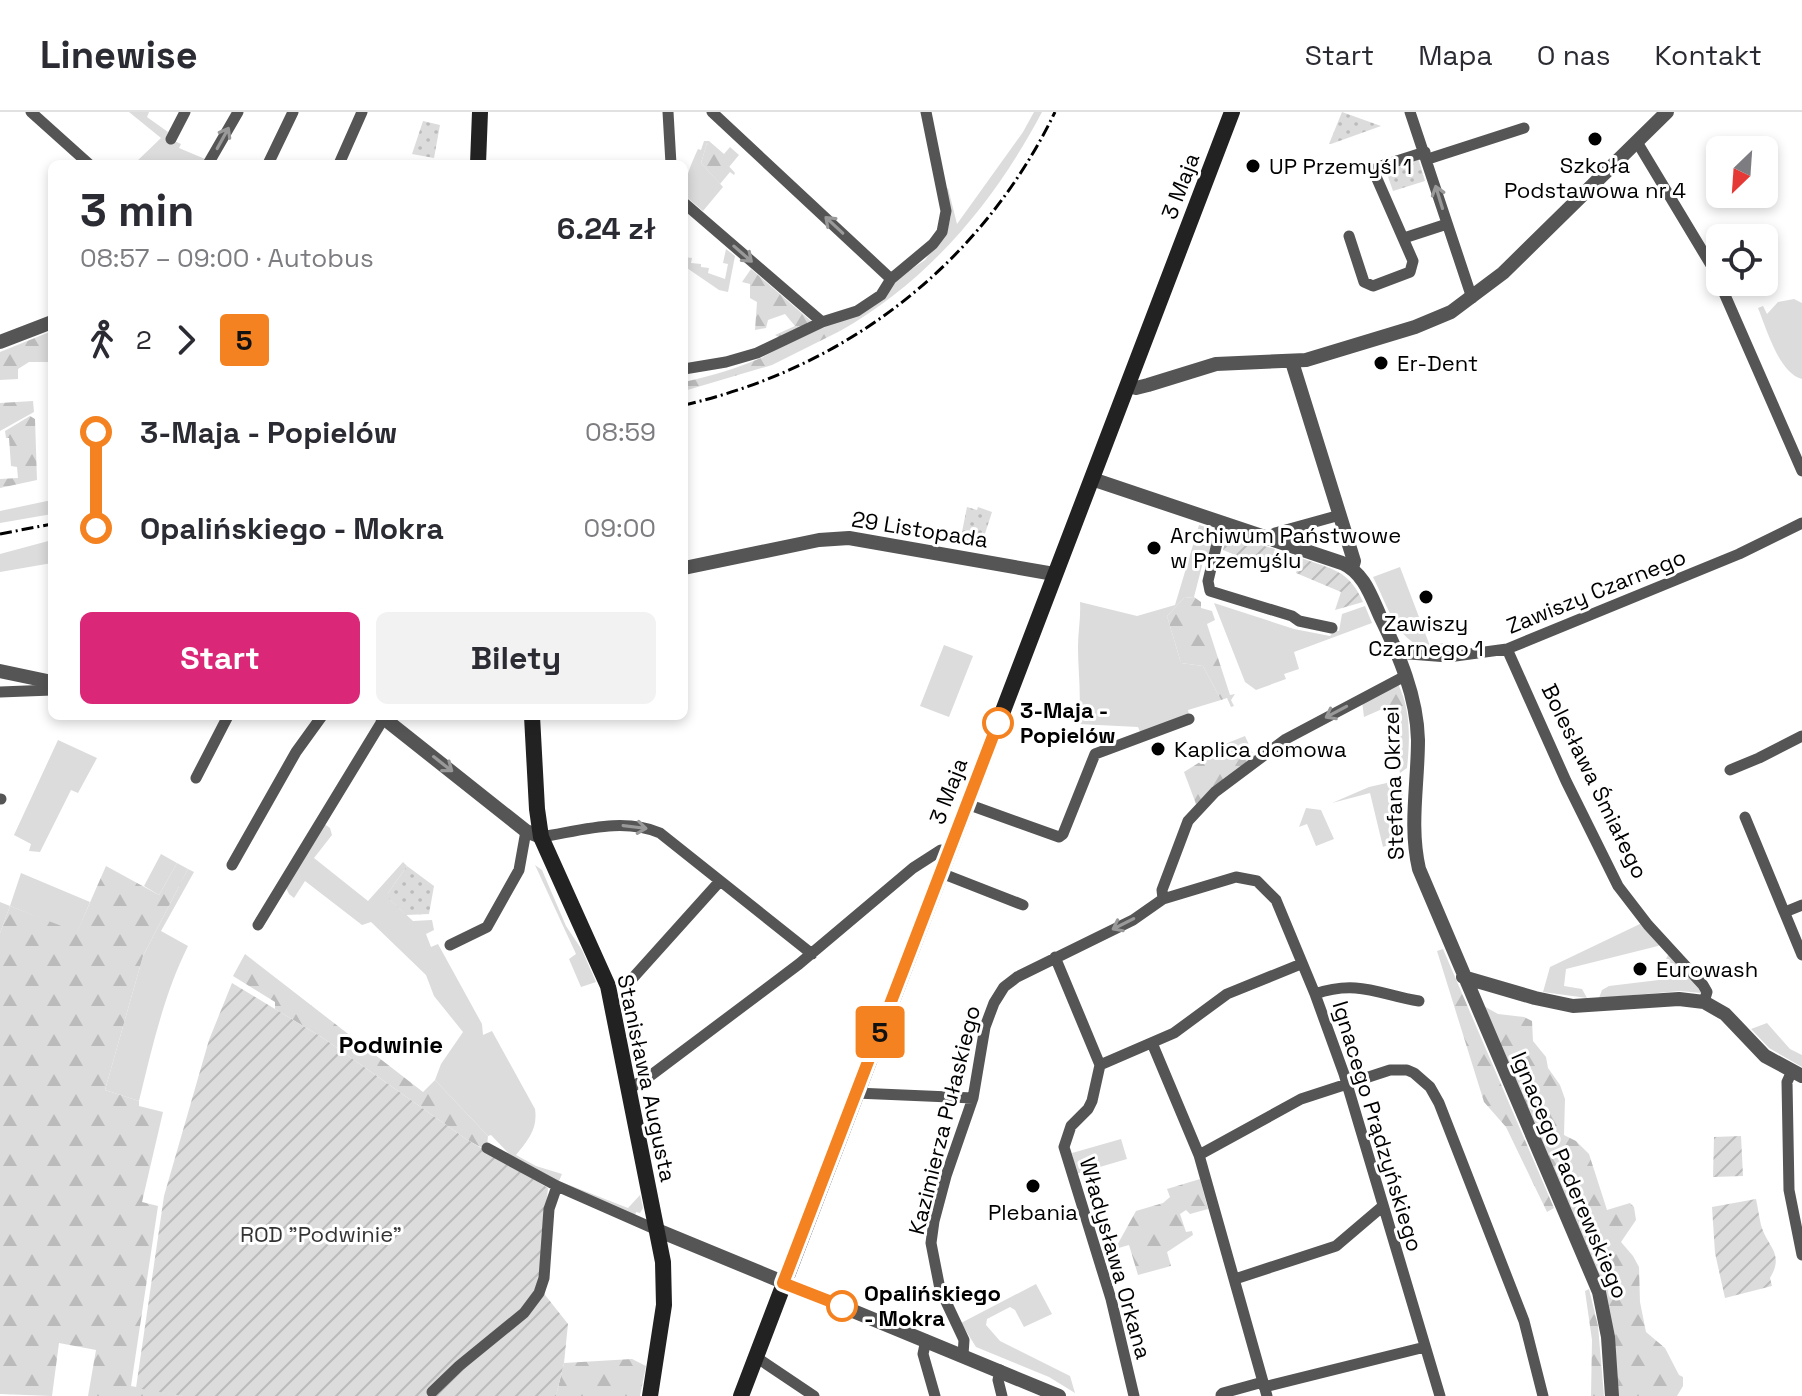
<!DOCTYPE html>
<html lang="pl">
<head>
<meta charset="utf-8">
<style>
  :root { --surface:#fff; --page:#f2f2f3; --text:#2b2b33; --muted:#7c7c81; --line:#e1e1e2; --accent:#db2777 }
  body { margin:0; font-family:"Space Grotesk",sans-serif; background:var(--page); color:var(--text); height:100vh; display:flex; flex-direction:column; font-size:30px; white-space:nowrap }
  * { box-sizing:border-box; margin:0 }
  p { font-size:26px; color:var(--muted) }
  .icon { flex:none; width:44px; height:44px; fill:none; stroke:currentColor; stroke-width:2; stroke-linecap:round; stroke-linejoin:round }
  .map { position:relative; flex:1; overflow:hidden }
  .side { position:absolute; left:48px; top:48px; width:640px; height:560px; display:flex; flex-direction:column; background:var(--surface); border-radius:12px; box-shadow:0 4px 12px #0003 }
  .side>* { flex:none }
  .badge { padding:0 16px; border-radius:6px; font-size:28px; line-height:52px }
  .needle { width:52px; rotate:205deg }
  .fabs { position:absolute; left:1706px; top:24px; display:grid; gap:16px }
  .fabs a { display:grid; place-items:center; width:72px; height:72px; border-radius:12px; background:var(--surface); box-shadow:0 4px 12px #0003; font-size:40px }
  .map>.badge { position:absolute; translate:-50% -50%; box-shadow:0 0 0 4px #fff }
  .legs { display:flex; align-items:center; gap:12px; height:88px; padding:0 32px; font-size:26px }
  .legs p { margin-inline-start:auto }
  .overview { display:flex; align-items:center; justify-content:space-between; height:136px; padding:0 32px }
  h1 { font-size:44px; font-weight:800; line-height:60px }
  .primary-button { display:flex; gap:16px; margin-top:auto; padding:16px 32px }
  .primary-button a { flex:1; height:92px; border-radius:12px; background:var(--accent); color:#fff; font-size:32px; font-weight:800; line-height:92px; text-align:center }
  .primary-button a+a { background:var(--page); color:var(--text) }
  ul { padding:0 32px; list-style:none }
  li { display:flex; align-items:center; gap:28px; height:96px; font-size:30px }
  li i { display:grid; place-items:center; width:12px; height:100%; margin:0 10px; background:currentColor }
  li i::after { content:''; width:20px; height:20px; margin:-10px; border:6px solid; border-radius:50%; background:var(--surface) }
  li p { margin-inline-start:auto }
  li:first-child i { background:linear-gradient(#0000 50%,currentColor 0) }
  li:last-child i { background:linear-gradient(currentColor 50%,#0000 0) }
  header { display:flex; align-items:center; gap:48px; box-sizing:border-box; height:112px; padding:0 40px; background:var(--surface); border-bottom:2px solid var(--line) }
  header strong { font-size:38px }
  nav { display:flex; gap:44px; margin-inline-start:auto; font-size:28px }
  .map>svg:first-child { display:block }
</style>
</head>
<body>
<header>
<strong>Linewise</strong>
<nav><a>Start</a><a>Mapa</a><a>O nas</a><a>Kontakt</a></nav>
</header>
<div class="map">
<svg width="1802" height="1284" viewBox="0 0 1802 1284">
  <defs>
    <pattern id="forest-firs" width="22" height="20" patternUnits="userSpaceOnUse" patternTransform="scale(2)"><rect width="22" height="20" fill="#dcdcdc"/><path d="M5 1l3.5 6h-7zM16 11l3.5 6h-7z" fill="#bbb"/></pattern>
    <pattern id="park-dots" width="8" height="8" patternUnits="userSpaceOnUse" patternTransform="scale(2)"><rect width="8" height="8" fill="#dcdcdc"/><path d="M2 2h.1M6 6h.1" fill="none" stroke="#bbb" stroke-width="1.8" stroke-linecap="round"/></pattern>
    <pattern id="garden-furrows" width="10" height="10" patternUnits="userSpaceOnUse" patternTransform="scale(2)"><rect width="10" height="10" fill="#dcdcdc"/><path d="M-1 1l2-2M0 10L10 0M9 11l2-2" fill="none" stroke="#bbb"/></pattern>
  </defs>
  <rect width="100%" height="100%" fill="#fff"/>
  <path fill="#dcdcdc" d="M 129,0 L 149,0 L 147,5 L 168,20 L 166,25 L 181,32 L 179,36 L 205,47 L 203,52 L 134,52 L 161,26 Z
    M 1034,0 L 1042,0 C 995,89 929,169 840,219 L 835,212 L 765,247 L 763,245 L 890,176 L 901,164 L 925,148 L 948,116 L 951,104 L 946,77 L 948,76 L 957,112 L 1023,20 Z
    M 704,29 L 709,29 L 724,42 L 730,35 L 739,43 L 729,55 L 707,31 L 701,51 L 723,75 L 703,99 L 684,83 C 684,68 692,50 698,37 L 701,38 Z
    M 726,137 L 735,144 L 728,180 L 719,178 L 684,154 L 684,145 L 692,146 L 691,151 L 701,152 L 701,155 L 709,156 L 708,161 L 725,167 L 728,152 L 723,151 Z
    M 1794,187 L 1802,191 L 1802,267 C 1779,261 1767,218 1758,196 L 1763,194 L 1767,202 L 1778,190 Z
    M 47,389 L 52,390 L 52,402 L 0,411 L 0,399 Z
    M 1199,413 L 1214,418 L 1208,447 L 1204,446 L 1194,485 L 1184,486 L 1167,504 L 1181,551 L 1203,554 L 1221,588 L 1188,598 L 1189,603 L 1141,622 L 1138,615 L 1078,612 C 1082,585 1078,561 1078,535 C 1078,520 1081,505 1080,490 L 1137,504 L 1175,493 Z
    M 52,428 L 52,451 L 0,460 L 0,442 Z
    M 1400,455 L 1430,534 L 1443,531 L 1444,536 C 1399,542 1390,498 1373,465 Z
    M 1214,491 L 1294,517 L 1330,524 L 1335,518 L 1339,519 L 1342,502 L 1365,494 L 1372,511 L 1294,540 L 1299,557 L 1284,562 L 1286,567 L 1256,578 L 1245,570 Z
    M 944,533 L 973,544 L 949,605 L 920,594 Z
    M 58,628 L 97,646 L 78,681 L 71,678 L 40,740 L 29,739 L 31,732 L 14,723 Z
    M 1400,668 L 1403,674 L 1402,706 L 1399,706 L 1399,712 L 1402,712 L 1403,727 L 1383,735 L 1370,681 L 1332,691 L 1369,675 Z
    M 1306,696 L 1321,698 L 1334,727 L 1316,734 L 1307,712 L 1299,715 Z
    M 323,711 L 330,716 L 332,723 L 314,746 L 368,789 L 403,750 L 407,754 L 388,781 L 388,786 L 413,809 L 432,808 L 434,818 L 426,822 L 431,835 L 438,832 L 482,912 L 483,923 L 492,919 L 535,997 C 538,1017 528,1028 516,1043 L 536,1054 L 562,1062 L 559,1069 L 628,1096 L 640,1083 L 643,1096 L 640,1101 L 636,1100 L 635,1104 L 556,1071 L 513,1046 L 491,1023 L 488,1024 L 435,968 L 441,952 L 463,920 L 434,884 L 426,863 L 371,810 L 362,813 L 305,769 L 294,786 L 289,782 L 285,774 Z
    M 161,742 L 177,751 L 159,783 L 144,774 Z
    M 535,753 L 542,758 L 566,814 L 582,838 L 596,870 L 581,875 L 569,847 L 576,842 Z
    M 188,757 L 194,760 L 161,819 L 188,834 C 164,882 152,936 139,989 L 105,978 L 143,844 Z
    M 21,761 L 90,790 L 77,821 L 10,794 L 0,821 L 0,790 L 10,794 Z
    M 1642,811 L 1660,832 L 1658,834 L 1566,857 L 1564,874 L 1582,877 L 1587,886 L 1543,880 L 1550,855 Z
    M 1669,841 L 1700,875 L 1701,881 L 1680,879 L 1599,886 L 1602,878 L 1609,874 L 1667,867 L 1670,862 L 1666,847 Z
    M 1767,911 L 1790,937 L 1802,943 L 1802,955 L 1769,936 L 1751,917 Z
    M 1121,1027 L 1127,1047 L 1076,1062 L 1072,1041 Z
    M 1036,1172 L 1052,1202 L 1024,1215 L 1015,1198 L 1010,1195 L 987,1207 L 986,1213 L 1000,1229 L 1070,1264 L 1075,1281 L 1049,1265 L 976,1235 L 961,1211 Z"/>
  <path fill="url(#forest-firs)" d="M 707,31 L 728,49 L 727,52 L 735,61 L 734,63 L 730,60 L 720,72 L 701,51 Z
    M 751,157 L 812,210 L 780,226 L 775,223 L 795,214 L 785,202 L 768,208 L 766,216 L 755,218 L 757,190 L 750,186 L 750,172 L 742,170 Z
    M 835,211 L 840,219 L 772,253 L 684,279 L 684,270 C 742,258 783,237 835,211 Z
    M 52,219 L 52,250 L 29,250 L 18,257 L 18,267 L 0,268 L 0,240 Z
    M 33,289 L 34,300 L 0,319 L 0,291 Z
    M 30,304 L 35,307 L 37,368 L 0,376 L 0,367 L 18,366 L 17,355 L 11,354 L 9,326 L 6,326 L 5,319 Z
    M 1194,485 L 1201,490 L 1201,496 L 1212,499 L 1215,508 L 1207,512 L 1230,583 L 1235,582 L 1231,588 L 1234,594 L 1231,595 L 1227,586 L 1221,588 L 1203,554 L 1181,551 L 1167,504 L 1184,486 Z
    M 1398,572 C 1411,598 1410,628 1407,656 L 1400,661 L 1398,652 L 1402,633 L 1389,594 L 1364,605 L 1362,589 Z
    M 1245,624 L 1254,644 L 1196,692 L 1184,660 L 1208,645 L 1205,640 Z
    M 177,751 L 188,757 L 143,844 L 105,978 L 139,989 L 139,994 L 163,1000 L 142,1090 L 158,1094 L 131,1274 L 184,1284 L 88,1284 L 96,1238 L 59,1231 L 52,1284 L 0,1282 L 0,821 L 10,794 L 77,820 L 106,754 L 159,783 Z
    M 1443,837 L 1554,1096 L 1547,1100 L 1506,1015 L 1484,990 L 1437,839 Z
    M 245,842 L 423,980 L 435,968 L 488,1024 L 487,1034 L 480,1035 L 466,1027 L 323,926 L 275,897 L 275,890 L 233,864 Z
    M 1482,893 L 1498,902 L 1524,905 L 1532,909 L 1533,929 L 1546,945 L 1548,956 L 1560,973 L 1565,987 L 1564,1023 L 1576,1029 L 1589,1042 L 1607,1098 L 1630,1091 L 1634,1095 L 1636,1108 L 1621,1130 L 1633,1144 L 1639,1155 L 1640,1190 L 1646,1220 L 1665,1236 L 1679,1263 L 1683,1265 L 1683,1274 L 1677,1284 L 1617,1284 L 1605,1204 Z
    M 1200,1067 L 1208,1097 L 1190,1102 L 1186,1098 L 1180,1102 L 1186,1120 L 1192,1119 L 1193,1123 L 1167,1140 L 1171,1154 L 1138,1163 L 1129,1133 L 1115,1137 L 1136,1099 L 1163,1091 L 1170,1085 L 1167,1077 Z
    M 1589,1177 L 1598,1214 L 1604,1284 L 1591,1284 L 1592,1228 L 1585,1179 Z
    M 632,1247 L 646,1254 L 640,1284 L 556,1284 L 564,1251 Z"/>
  <path fill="url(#park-dots)" d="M 1342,0 L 1381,14 L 1331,32 L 1329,32 Z
    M 423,9 L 440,13 L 434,46 L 412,42 Z
    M 1418,46 L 1425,69 L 1393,79 L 1385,56 Z
    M 967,395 L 977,398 L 978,395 L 992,400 L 981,434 L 960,430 Z
    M 407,754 L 434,774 L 429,802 L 406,803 L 388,786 L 388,781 Z"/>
  <path fill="url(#garden-furrows)" d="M 1227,423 L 1275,437 L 1269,457 L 1223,438 Z
    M 1301,446 C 1332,457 1349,458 1363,490 L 1335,498 L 1341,480 L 1296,461 Z
    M 232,871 L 323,926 L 466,1027 L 548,1076 L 538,1174 L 568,1212 L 564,1251 L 556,1284 L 183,1284 L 136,1276 L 164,1084 L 209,928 Z
    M 1741,1024 L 1743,1064 L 1713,1065 L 1714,1025 Z
    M 1756,1087 C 1758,1096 1759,1105 1761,1113 C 1767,1135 1785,1141 1770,1166 L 1772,1174 L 1725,1186 L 1715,1141 L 1712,1095 Z"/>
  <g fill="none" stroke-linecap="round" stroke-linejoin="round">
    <path stroke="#555" stroke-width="11" d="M 31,0 L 89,52
      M 668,0 L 671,52
      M 712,0 L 891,167
      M 1410,0 L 1472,186
      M 171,27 L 185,0
      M 1637,30 L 1714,158 L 1802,359
      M 1428,47 L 1524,16
      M 208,52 L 238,0
      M 268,52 L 293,0
      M 339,52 L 362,0
      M 684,91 L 822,210
      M 1349,124 L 1364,170 L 1373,174 L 1410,160 L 1413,149 L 1374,60 L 1378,55 L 1425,40
      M 1404,126 L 1447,112
      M 684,257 L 726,250 L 757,241 L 822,210 L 857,199 L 881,183 L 891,167 L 933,132 L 942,120 L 946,99 L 926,0
      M 1222,410 L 1208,469 L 1210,479 L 1292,504 L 1299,509 L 1332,516
      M 1272,427 L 1275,421 L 1340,403
      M 1507,537 L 1566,669 L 1618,774 L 1648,813 L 1703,873 L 1707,880 L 1704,890
      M 1397,541 L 1448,545 L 1507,537 L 1739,442 L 1802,411
      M 0,580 L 52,578
      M 1730,658 L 1759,646 L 1802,624
      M 196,666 L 228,604
      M 0,687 L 1,687
      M 967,692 L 1059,725 L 1063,722 L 1095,642 L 1189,607
      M 1745,705 L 1802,843
      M 541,725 C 580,719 622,705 660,721 L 812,842
      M 232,753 L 296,640 L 322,604
      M 941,761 L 1023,793
      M 1163,787 L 1236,765 L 1257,769 L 1276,788 L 1315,882 L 1344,962 L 1440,1284
      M 1785,800 L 1802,793
      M 258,813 L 384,606
      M 450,833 L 487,815 L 519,758 L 526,719
      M 1055,845 L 1100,953 L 1092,989 L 1088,997 L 1071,1014 L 1064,1035 L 1111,1187 L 1134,1284
      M 631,868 L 720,769
      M 1315,882 C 1358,867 1381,883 1419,889
      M 1152,931 L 1199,1043 L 1267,1284
      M 1100,953 L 1174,921 L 1227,882 L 1301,852
      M 1792,959 L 1787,970 L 1789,1078 L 1802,1143
      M 629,977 L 650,964 L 799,852 L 913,756 L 941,738 L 948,740
      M 856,981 L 973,986
      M 487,1036 L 557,1074 L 657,1118
      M 1199,1043 L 1301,987 L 1390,958 L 1407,958 L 1414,961 L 1430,975 L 1439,991 L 1524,1209 L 1543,1284
      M 1235,1167 L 1336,1134 L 1383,1094
      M 926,1228 L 923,1242 L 935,1284
      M 963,1243 L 964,1228 L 940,1177 L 931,1131 L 934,1109 L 946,1064 L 973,986 L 985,915 L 994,891 L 1004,875 L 1017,865 L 1133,808 L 1163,787 L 1162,778 L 1188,709 L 1215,680 L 1286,627 L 1405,564
      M 756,1245 L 814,1284
      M 1000,1258 L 998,1268 L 1002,1284
      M 1264,1275 L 1425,1235
      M 432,1280 L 459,1254 L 524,1201 L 539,1181 L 544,1166 L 549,1097 L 557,1074
      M 1221,1283 L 1223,1281 L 1263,1270"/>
    <path stroke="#555" stroke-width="14" d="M 0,230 L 52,210
      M 1292,250 L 1354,449 L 1352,456
      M 1127,274 L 1136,276 L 1148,273 L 1216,252 L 1306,248 L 1415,215 L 1451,200 L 1503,161 L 1667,0
      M 1092,367 L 1342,451 C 1364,461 1371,484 1380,504 C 1399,543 1417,584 1418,628 C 1418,672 1409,714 1419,757 L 1599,1180 L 1608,1225 L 1612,1284
      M 684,456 L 819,428 L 849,426 L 1054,462
      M 0,559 L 52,570
      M 381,604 L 526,719 L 541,725
      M 1463,865 L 1535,886 L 1573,894 L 1679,887 L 1704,890 L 1725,902 L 1765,944 L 1802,964
      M 657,1118 L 1059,1284"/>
    <path stroke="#222" stroke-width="16" d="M 478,52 L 480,0
      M 532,604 L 537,697 L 541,725 L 608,874 L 663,1150 L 664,1193 L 650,1284
      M 741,1284 L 1232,0"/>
    <path stroke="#000" stroke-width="3" stroke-dasharray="12 4 2 4" stroke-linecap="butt" d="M 684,293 C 847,256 982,151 1055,0
      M 0,422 L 52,412"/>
  </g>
  <defs><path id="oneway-shaft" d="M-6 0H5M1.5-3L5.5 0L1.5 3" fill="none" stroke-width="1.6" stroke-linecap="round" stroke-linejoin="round" transform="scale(2)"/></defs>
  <g stroke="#999">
    <use href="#oneway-shaft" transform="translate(223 26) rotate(-61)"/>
    <use href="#oneway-shaft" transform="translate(1439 85) rotate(-107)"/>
    <use href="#oneway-shaft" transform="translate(834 113) rotate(-137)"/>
    <use href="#oneway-shaft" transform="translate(743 142) rotate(41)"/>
    <use href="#oneway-shaft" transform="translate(1336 600) rotate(152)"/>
    <use href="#oneway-shaft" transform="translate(443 652) rotate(38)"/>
    <use href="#oneway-shaft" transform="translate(635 715) rotate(7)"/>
    <use href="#oneway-shaft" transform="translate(1123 812) rotate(153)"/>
  </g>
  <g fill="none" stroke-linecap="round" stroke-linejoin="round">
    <g stroke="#fff" stroke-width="18">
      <path id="line-1" d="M 842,1194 L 783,1171 L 998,611"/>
    </g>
    <use href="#line-1" stroke="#f58220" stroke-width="12"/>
  </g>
  <g fill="#000" stroke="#fff" stroke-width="3">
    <circle cx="1595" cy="27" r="8"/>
    <circle cx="1253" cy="54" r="8"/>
    <circle cx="1381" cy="251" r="8"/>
    <circle cx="1154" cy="436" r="8"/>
    <circle cx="1426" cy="485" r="8"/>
    <circle cx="1158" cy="637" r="8"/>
    <circle cx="1640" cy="857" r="8"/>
    <circle cx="1033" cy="1074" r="8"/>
  </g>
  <g fill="#fff" stroke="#f58220" stroke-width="4">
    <circle cx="998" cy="611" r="14"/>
    <circle cx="842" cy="1194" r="14"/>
  </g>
  <g text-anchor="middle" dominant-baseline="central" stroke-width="6" stroke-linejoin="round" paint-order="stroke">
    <g font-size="22" fill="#000" stroke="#fff" text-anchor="start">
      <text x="1595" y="53" text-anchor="middle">Szkoła<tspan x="1595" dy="25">Podstawowa nr 4</tspan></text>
      <text x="1269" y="54">UP Przemyśl 1</text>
      <text x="1397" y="251">Er-Dent</text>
      <text x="1170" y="423">Archiwum Państwowe<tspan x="1170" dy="25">w Przemyślu</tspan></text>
      <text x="1426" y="511" text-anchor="middle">Zawiszy<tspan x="1426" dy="25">Czarnego 1</tspan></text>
      <text x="1174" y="637">Kaplica domowa</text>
      <text x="1656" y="857">Eurowash</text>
      <text x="1033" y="1100" text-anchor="middle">Plebania</text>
    </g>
    <g font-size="22" fill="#000" stroke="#fff">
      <text transform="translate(1180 74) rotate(-69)">3 Maja</text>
      <text transform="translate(920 417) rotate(9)">29 Listopada</text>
      <text transform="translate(1596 479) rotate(-22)">Zawiszy Czarnego</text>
      <text transform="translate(1595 669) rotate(64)">Bolesława Śmiałego</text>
      <text transform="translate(1393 671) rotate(-92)">Stefana Okrzei</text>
      <text transform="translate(948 679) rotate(-69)">3 Maja</text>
      <text transform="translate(647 966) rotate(78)">Stanisława Augusta</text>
      <text transform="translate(944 1008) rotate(-76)">Kazimierza Pułaskiego</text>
      <text transform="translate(1378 1014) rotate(73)">Ignacego Prądzyńskiego</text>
      <text transform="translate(1570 1063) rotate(67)">Ignacego Paderewskiego</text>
      <text transform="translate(1116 1146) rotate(74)">Władysława Orkana</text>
    </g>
    <g font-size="22" font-weight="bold" fill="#000" stroke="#fff" text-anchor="start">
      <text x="1020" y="598">3-Maja -<tspan x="1020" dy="25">Popielów</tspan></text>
      <text x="864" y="1181">Opalińskiego<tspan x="864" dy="25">- Mokra</tspan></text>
    </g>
    <g font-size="22" fill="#333" stroke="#fff">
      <text x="321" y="1122">ROD "Podwinie"</text>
    </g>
    <g font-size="24" font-weight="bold" fill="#000" stroke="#fff">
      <text x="391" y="932">Podwinie</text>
    </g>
  </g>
</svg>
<div class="fabs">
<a><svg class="needle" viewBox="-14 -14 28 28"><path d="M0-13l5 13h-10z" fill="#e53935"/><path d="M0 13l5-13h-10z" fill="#7c7c81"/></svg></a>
<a><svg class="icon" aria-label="locate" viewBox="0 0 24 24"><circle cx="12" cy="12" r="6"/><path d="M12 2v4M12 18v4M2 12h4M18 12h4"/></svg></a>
</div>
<b class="badge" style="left:880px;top:920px;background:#f58220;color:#111">5</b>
<section class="side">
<div class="overview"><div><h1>3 min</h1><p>08:57 – 09:00 · Autobus</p></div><b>6.24 zł</b></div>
<div class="legs"><svg class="icon" aria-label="walk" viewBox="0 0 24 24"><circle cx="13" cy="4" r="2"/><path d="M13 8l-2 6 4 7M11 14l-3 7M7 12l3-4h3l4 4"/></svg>2<svg class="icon" aria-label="forward" viewBox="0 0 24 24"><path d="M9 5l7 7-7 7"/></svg><b class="badge" style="background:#f58220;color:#111">5</b></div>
<ul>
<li><i style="color:#f58220"></i><b>3-Maja - Popielów</b><p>08:59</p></li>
<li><i style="color:#f58220"></i><b>Opalińskiego - Mokra</b><p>09:00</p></li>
</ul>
<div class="primary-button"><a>Start</a><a>Bilety</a></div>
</section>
</div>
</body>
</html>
